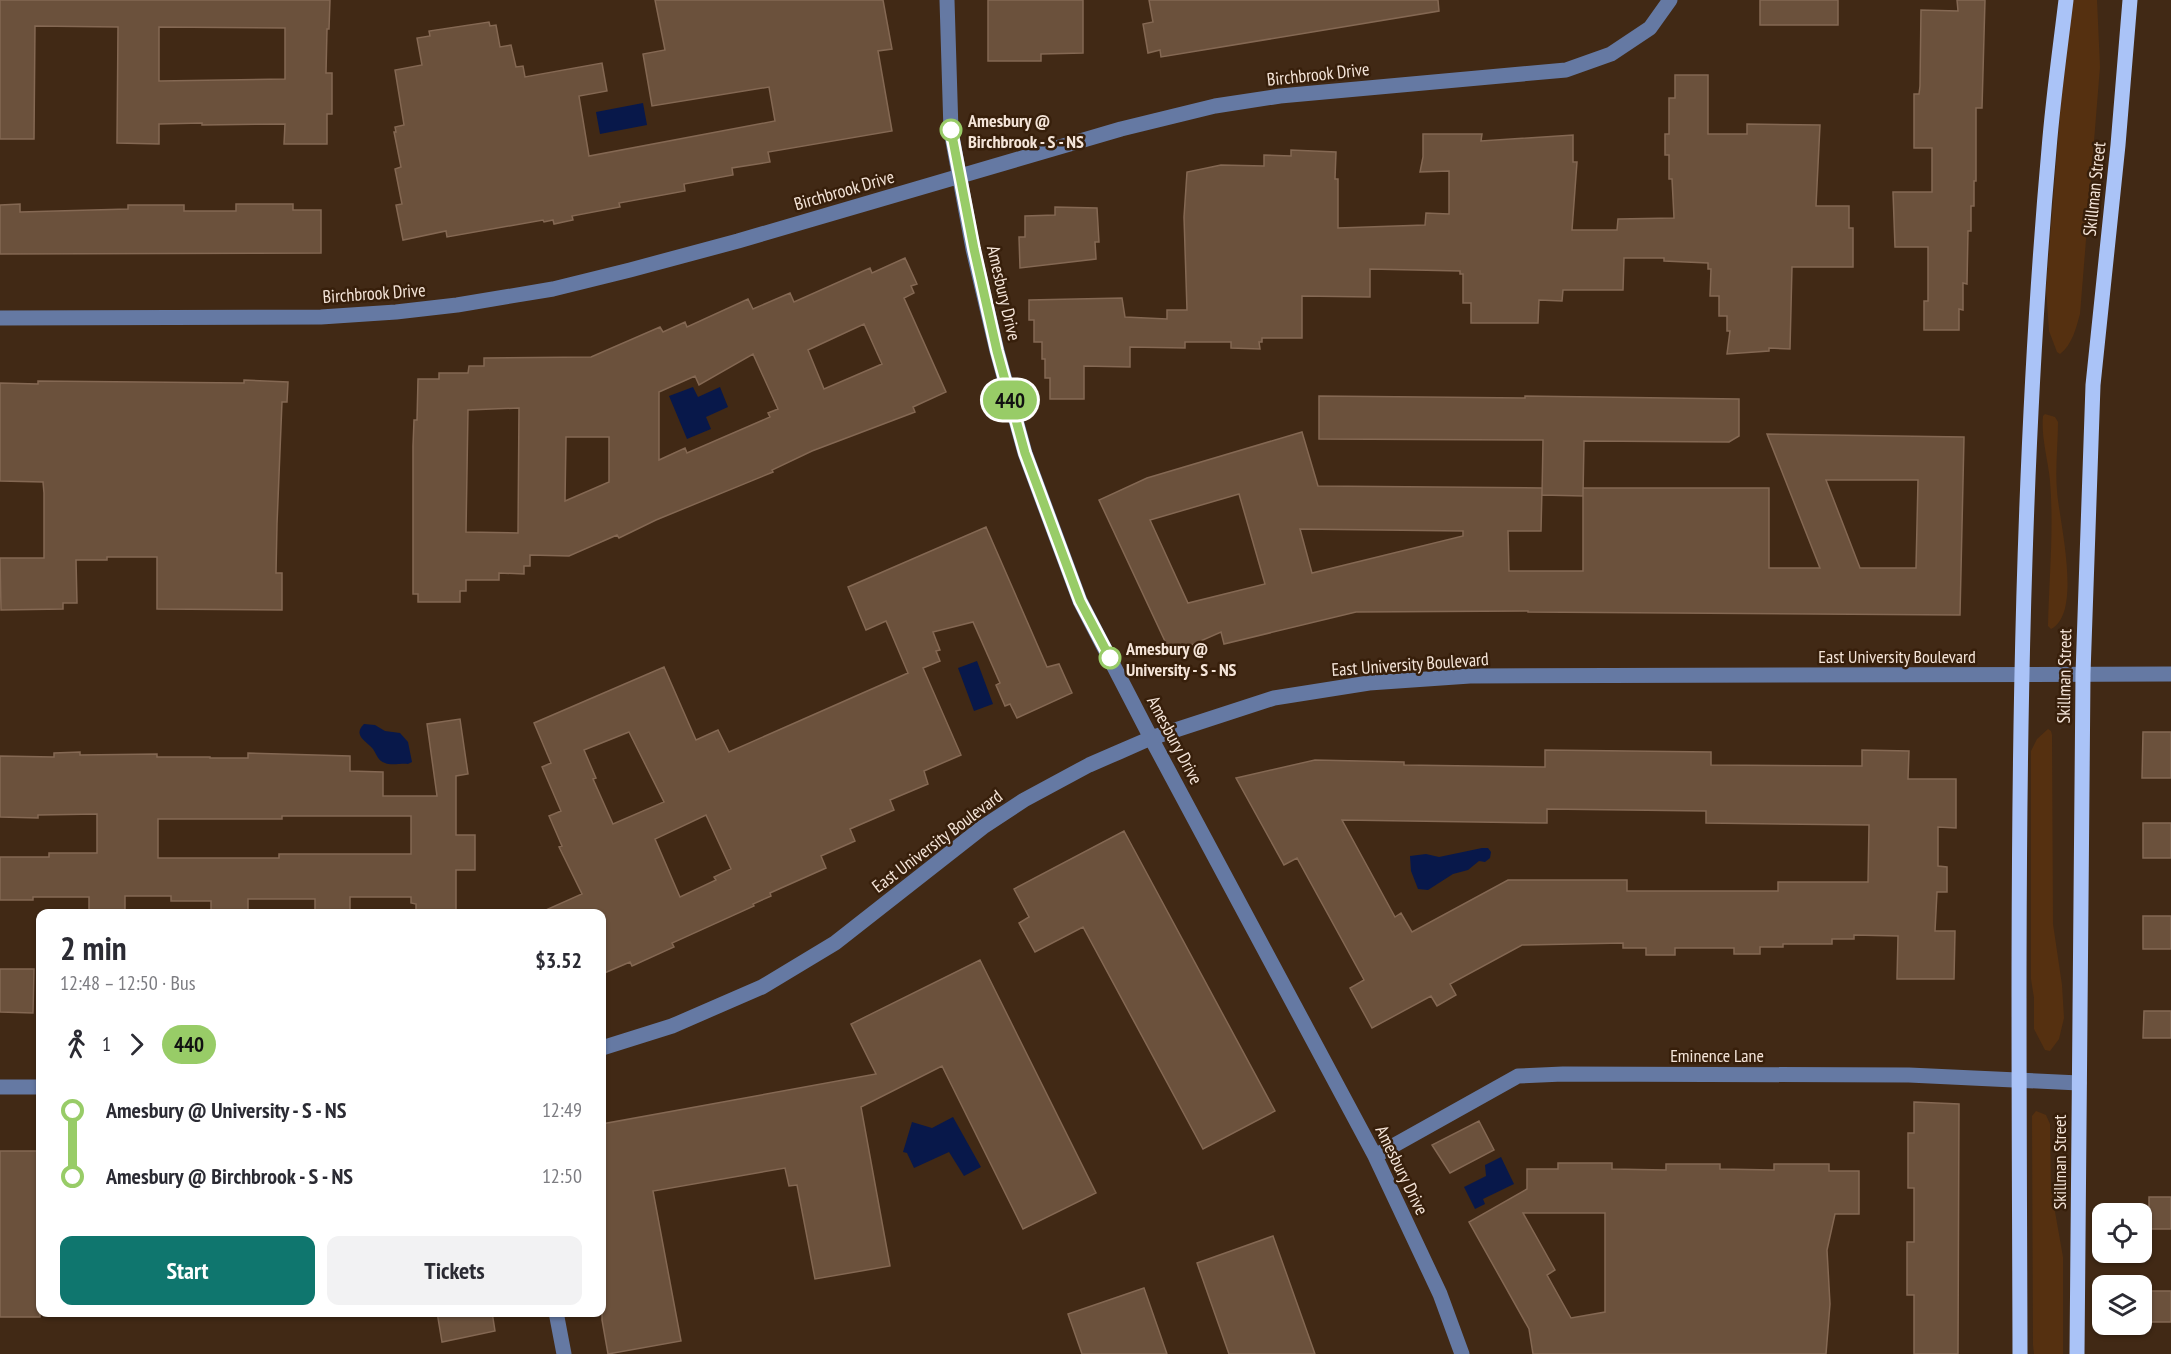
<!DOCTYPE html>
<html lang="en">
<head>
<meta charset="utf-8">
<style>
  :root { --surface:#fff; --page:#f2f2f3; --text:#2b2b33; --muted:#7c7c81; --accent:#0f766e }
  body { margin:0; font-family:"PT Sans Narrow",sans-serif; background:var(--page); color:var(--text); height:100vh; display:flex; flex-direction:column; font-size:22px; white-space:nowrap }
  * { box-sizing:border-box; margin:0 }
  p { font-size:20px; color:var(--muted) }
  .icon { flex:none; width:33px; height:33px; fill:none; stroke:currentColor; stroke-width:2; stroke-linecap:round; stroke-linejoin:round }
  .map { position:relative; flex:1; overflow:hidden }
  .drawer { position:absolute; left:36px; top:909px; width:570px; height:408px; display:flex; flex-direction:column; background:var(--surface); border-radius:12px; box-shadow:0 2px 4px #0004 }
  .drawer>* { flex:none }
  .badge { padding:0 12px; border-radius:20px; font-size:21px; line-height:39px }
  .tools { position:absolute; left:2092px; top:1203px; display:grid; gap:12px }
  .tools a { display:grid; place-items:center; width:60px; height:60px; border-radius:12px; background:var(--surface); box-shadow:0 2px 4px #0004; font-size:30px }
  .map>.badge { position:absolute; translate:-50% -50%; box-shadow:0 0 0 3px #fff }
  .legs { display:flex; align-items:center; gap:9px; height:66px; padding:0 24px; font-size:20px }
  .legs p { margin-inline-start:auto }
  .overview { display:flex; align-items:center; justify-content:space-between; height:102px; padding:0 24px }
  h1 { font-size:33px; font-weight:700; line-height:45px }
  .button { display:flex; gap:12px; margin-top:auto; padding:12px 24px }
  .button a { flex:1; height:69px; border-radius:12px; background:var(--accent); color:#fff; font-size:24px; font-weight:700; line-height:69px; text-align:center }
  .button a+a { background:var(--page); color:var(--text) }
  ul { padding:0 24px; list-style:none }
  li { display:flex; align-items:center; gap:21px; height:66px; font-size:22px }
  li i { display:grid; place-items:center; width:9px; height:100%; margin:0 8px; background:currentColor }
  li i::after { content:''; width:15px; height:15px; margin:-8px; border:4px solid; border-radius:50%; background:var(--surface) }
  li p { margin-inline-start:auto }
  li:first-child i { background:linear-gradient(#0000 50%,currentColor 0) }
  li:last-child i { background:linear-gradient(currentColor 50%,#0000 0) }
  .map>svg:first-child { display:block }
</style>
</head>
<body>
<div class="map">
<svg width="2171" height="1354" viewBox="0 0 2171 1354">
  <rect width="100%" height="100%" fill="#412915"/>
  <path fill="#553010" d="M 2072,0 L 2097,0 L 2100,67 L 2080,314 C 2076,328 2072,345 2060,354 L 2057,352 L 2049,331 L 2046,289 L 2061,101 Z
    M 2045,414 L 2055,417 L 2058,422 C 2058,445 2055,468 2057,491 C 2059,520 2083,614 2051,629 L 2048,626 C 2049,579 2054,529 2050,481 C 2048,459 2041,438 2043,416 Z
    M 2048,729 L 2051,731 L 2052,735 L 2053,924 L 2062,985 L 2064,1018 L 2059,1039 L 2050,1051 L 2045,1050 L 2034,1029 L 2034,998 L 2031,979 L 2031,751 L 2037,739 Z
    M 2036,1111 L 2046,1115 L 2050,1124 L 2051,1189 L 2063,1257 L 2063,1354 L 2034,1354 L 2033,1345 L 2032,1116 Z"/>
  <path fill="#08184a" d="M 643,103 L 647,125 L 600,134 L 596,112 Z
    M 693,387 L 698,397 L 720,387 L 728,407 L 706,417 L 711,429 L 687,439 L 669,396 Z
    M 977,661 L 993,704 L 974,711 L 958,668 Z
    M 364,724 L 375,725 L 385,731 L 400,733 L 408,742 L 412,762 L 408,764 C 401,763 392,766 385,763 C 378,761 377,755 373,749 C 367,741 352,736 364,724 Z
    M 1482,848 L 1488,848 L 1491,852 L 1490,858 L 1485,862 L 1479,861 L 1468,870 L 1453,874 L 1428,890 L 1418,889 L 1411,871 L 1410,856 L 1426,854 L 1439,857 Z
    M 953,1117 L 981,1167 L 964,1176 L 949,1152 L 914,1168 L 907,1153 L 903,1152 L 912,1122 L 932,1128 Z
    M 1501,1157 L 1514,1184 L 1483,1199 L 1485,1204 L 1475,1209 L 1464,1187 L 1486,1176 L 1485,1165 Z"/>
  <path fill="#6b513c" stroke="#846853" stroke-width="1.5" fill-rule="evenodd" d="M 0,0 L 330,0 L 329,29 L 327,29 L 326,73 L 332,73 L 332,114 L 327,114 L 327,144 L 284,144 L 285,124 L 202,125 L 202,123 L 159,124 L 159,144 L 117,143 L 118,27 L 35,26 L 34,139 L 0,139 ZM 159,27 L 285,28 L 285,79 L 159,81 Z
    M 655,0 L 883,0 L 892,49 L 878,51 L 892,131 L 768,152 L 770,162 L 732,168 L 733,175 L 684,184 L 685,191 L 619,203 L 620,207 L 572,216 L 573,220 L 554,224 L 553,220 L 544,222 L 543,220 L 447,237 L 446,231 L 403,240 L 396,205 L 402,204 L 395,169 L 401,167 L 394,132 L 396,132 L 395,127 L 404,125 L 395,70 L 422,65 L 417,38 L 430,36 L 429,31 L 489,22 L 490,26 L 496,25 L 500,47 L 511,45 L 516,67 L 523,66 L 525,77 L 602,63 L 607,91 L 579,96 L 589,156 L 775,121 L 769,87 L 652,106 L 643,54 L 665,50 Z
    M 988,0 L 1083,0 L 1083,53 L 1041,54 L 1041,61 L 988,61 Z
    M 1149,0 L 1438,0 L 1439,11 L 1161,57 L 1160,50 L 1148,53 L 1143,24 L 1153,22 Z
    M 1760,0 L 1838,0 L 1838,25 L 1760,25 Z
    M 1957,0 L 1985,0 L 1982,108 L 1976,108 L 1976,181 L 1974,181 L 1974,206 L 1971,206 L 1971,231 L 1968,231 L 1967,284 L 1963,283 L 1963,310 L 1959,309 L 1959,330 L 1924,330 L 1924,301 L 1928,301 L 1928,247 L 1895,247 L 1893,192 L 1932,192 L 1932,148 L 1914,148 L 1914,94 L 1919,94 L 1920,86 L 1921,10 L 1958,11 Z
    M 1675,75 L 1708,75 L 1708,134 L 1747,134 L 1747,124 L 1820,125 L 1816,206 L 1849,206 L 1849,228 L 1853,228 L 1853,267 L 1792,267 L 1790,349 L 1769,348 L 1769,351 L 1727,354 L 1730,331 L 1727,331 L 1727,316 L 1719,316 L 1719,296 L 1710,296 L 1711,269 L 1708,269 L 1708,263 L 1664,261 L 1664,258 L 1624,258 L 1623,290 L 1563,290 L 1562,301 L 1539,300 L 1538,323 L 1471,323 L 1471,303 L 1463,303 L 1463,274 L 1460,274 L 1460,271 L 1370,269 L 1370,297 L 1302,296 L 1302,338 L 1262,338 L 1262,342 L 1259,342 L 1260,349 L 1231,348 L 1231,342 L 1185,342 L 1185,348 L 1130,347 L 1130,367 L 1084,366 L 1084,399 L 1050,399 L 1050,378 L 1045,378 L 1045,359 L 1042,359 L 1042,342 L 1034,342 L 1034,320 L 1029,320 L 1029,300 L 1122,298 L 1125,317 L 1167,319 L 1167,310 L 1187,310 L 1184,217 L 1187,172 L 1221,165 L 1264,166 L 1264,155 L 1291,156 L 1291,150 L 1336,152 L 1335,179 L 1338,179 L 1338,228 L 1425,225 L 1426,213 L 1449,214 L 1449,171 L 1420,172 L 1423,157 L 1423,134 L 1482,134 L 1481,141 L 1573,135 L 1573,162 L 1577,162 L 1572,230 L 1617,230 L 1618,219 L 1674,218 L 1672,179 L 1669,179 L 1669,155 L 1665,155 L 1665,134 L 1669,134 L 1669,98 L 1675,98 Z
    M 20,204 L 20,212 L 128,209 L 128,205 L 184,205 L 184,211 L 236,211 L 236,204 L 293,204 L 293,210 L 321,210 L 321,253 L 0,254 L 0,205 Z
    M 1055,207 L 1097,208 L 1099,242 L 1095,242 L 1096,259 L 1020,268 L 1019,237 L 1025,237 L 1025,216 L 1055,215 Z
    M 905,258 L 917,284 L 911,286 L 914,293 L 904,298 L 946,392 L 913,407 L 915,412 L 812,451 L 772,470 L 773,472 L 656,520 L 619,538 L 617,535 L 569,556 L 530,555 L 530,566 L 524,566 L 524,574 L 499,573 L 499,580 L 466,580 L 466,591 L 460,591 L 460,602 L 418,602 L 418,594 L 413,594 L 413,446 L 414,420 L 417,420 L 418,379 L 439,379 L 439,373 L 468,373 L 469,366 L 484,366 L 484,358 L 591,357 L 660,327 L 663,332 L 685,322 L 687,327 L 748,299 L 753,309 L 790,293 L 794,302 L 870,268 L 872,273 ZM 864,324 L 882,364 L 824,389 L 808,350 ZM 753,354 L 778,409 L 768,413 L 770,417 L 687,453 L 685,448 L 659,460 L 659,392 L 695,376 L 699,385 ZM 519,408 L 518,533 L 466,532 L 468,410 ZM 566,437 L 609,437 L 609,482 L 565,501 Z
    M 244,380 L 288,382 L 287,402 L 282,402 L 277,524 L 276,573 L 282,573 L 282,610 L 157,609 L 157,557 L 107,557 L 107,560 L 76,560 L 77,603 L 63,603 L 63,609 L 1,610 L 0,558 L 44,558 L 44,493 L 43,482 L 0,481 L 0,383 L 38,384 L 38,381 L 244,383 Z
    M 1319,396 L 1525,398 L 1525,396 L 1739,399 L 1739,436 L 1729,442 L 1584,441 L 1583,496 L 1542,495 L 1543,440 L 1319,439 Z
    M 1302,432 L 1318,486 L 1542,488 L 1541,531 L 1508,531 L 1509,571 L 1583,571 L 1583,488 L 1769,488 L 1769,568 L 1820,568 L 1767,434 L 1964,437 L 1960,615 L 1528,612 L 1528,611 L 1356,612 L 1224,644 L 1221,632 L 1171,654 L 1099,500 L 1147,478 ZM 1826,480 L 1918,480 L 1916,568 L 1860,568 ZM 1239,494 L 1265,584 L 1188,603 L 1150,520 ZM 1300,529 L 1463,531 L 1463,536 L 1312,573 Z
    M 986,527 L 1047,667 L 1059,664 L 1072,693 L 1017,718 L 1010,704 L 1005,706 L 996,685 L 1000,683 L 973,622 L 933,632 L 940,650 L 936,651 L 940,661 L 923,668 L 961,755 L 924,771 L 928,784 L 890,800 L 894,810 L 850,829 L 855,841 L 821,856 L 826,868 L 770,893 L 771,896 L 753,904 L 754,906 L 672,943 L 674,947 L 632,966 L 630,962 L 602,974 L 602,914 L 537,914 L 582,894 L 559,847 L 562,846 L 549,816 L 561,811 L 542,767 L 551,763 L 534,723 L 664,667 L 696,740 L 718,730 L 729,752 L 908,673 L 886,621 L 866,630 L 848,587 ZM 629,732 L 664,802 L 613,824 L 593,779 L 596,778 L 584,750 ZM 706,815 L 731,869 L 714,877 L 716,880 L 680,897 L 655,839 Z
    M 460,719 L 468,774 L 456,776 L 456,835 L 475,835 L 475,870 L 456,870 L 456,914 L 416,914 L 416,904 L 411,903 L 411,897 L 350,897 L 350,914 L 315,914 L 315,899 L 248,899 L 248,914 L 211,914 L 211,901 L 171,901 L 171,896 L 125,896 L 125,914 L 89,914 L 89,897 L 33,897 L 33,900 L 0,900 L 0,857 L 49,857 L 49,853 L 97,853 L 97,814 L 38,815 L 38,818 L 0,817 L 0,756 L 54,757 L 54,753 L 80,752 L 80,755 L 157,754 L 157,757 L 210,757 L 210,758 L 248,758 L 248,753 L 350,756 L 350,771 L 383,772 L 383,796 L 437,796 L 427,724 ZM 282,816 L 411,816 L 411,854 L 279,854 L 279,858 L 158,858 L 158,819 L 282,819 Z
    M 2143,732 L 2171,732 L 2171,778 L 2142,778 Z
    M 1545,750 L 1711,752 L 1711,765 L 1862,766 L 1862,750 L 1909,751 L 1908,779 L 1956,779 L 1956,828 L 1938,827 L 1938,866 L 1947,867 L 1947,892 L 1937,892 L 1935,931 L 1955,931 L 1954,979 L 1897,979 L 1898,936 L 1854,935 L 1854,939 L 1832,939 L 1832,944 L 1783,944 L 1783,947 L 1760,947 L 1760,954 L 1734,954 L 1734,948 L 1675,948 L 1675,955 L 1646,955 L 1646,948 L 1623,948 L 1623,943 L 1522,945 L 1450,984 L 1456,995 L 1437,1006 L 1431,996 L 1372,1028 L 1350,988 L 1364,980 L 1297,858 L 1284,865 L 1236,778 L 1315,760 L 1404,762 L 1404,765 L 1545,767 ZM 1547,809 L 1706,811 L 1706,823 L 1869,825 L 1868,882 L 1778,882 L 1778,891 L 1627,891 L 1627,880 L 1508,880 L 1412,932 L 1401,913 L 1395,917 L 1342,820 L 1547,823 Z
    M 2143,823 L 2171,823 L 2171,858 L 2143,858 Z
    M 1124,831 L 1275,1111 L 1203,1149 L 1083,927 L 1035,952 L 1019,923 L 1029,917 L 1014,889 Z
    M 2143,916 L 2171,916 L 2171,949 L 2143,949 Z
    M 980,960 L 1096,1193 L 1023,1229 L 942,1066 L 861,1107 L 890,1266 L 815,1279 L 797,1185 L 789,1186 L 785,1168 L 653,1191 L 681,1341 L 608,1354 L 602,1320 L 602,1124 L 876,1074 L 851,1024 Z
    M 0,969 L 34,969 L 33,1013 L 0,1012 Z
    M 2144,1011 L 2171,1011 L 2171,1038 L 2143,1038 Z
    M 1914,1102 L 1959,1104 L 1958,1354 L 1914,1354 L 1914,1295 L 1907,1295 L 1907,1242 L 1914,1242 L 1914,1188 L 1908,1188 L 1908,1133 L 1914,1133 Z
    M 1479,1121 L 1494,1150 L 1450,1173 L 1432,1145 Z
    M 0,1151 L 40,1151 L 40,1317 L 0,1317 Z
    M 1558,1163 L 1612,1163 L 1612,1169 L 1666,1170 L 1666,1164 L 1720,1164 L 1720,1169 L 1774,1170 L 1774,1164 L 1829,1164 L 1829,1171 L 1859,1171 L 1859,1214 L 1835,1214 L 1827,1250 L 1830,1304 L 1826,1354 L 1533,1354 L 1529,1329 L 1469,1222 L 1527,1189 L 1527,1169 L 1558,1169 ZM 1523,1213 L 1605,1213 L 1605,1312 L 1571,1318 L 1547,1275 L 1555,1270 Z
    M 2149,1197 L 2171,1197 L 2171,1229 L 2149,1229 Z
    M 1273,1236 L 1315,1354 L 1229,1354 L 1197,1263 Z
    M 1144,1288 L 1167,1354 L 1082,1354 L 1068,1314 Z
    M 2149,1291 L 2171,1291 L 2171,1322 L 2148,1322 Z
    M 437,1312 L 492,1312 L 495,1331 L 442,1342 Z"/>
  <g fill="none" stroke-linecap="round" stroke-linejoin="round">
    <path stroke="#6579a3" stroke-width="15" d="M 947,0 L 951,131 L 973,249 L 997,351 L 1025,453 L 1080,601 L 1151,738 L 1375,1156 L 1440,1294 L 1462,1354
      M 0,318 L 321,317 L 396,312 L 457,305 L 553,289 L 630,270 L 738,241 L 1121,129 L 1215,106 L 1280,96 L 1566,70 L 1611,54 L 1650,28 L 1670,0
      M 602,1048 L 672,1026 L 762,987 L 835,943 L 983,827 L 1024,800 L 1089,765 L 1119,752 L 1151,738 L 1274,698 L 1369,683 L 1470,676 L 2171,674
      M 0,1087 L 40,1087
      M 1375,1156 L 1518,1076 L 1563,1074 L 1909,1075 L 2079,1083
      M 556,1312 L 564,1354"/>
    <path stroke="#aac3f7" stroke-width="15" d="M 2020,1354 C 2019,952 2013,549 2049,149 C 2053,99 2060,50 2066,0
      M 2077,1354 L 2083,674 L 2093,385 L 2118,145 L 2130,0"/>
  </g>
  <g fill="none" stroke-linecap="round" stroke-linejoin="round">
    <g stroke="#fff" stroke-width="14">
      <path id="line-1" d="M 951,130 L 974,249 L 997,351 L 1025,453 L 1080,601 L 1110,658"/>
    </g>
    <use href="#line-1" stroke="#98cc67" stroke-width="9"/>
  </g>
  <g fill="#fff" stroke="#98cc67" stroke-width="3">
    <circle cx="951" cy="130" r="10"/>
    <circle cx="1110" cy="658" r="10"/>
  </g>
  <g text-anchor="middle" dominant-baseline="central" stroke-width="5" stroke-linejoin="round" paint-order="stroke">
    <g font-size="18" fill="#f5e5d9" stroke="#371f0b">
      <text transform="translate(1318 74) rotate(-6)">Birchbrook Drive</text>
      <text transform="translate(2094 189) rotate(-84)">Skillman Street</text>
      <text transform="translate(844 190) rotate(-16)">Birchbrook Drive</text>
      <text transform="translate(374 293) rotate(-4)">Birchbrook Drive</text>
      <text transform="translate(1004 293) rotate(77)">Amesbury Drive</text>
      <text x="1897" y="656">East University Boulevard</text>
      <text transform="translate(1410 664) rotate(-4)">East University Boulevard</text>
      <text transform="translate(2064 676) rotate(-89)">Skillman Street</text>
      <text transform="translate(1175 740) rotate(62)">Amesbury Drive</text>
      <text transform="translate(937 841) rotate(-37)">East University Boulevard</text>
      <text x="1717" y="1055">Eminence Lane</text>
      <text transform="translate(2059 1162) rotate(-90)">Skillman Street</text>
      <text transform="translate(1402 1170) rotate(64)">Amesbury Drive</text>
    </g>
    <g font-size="18" font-weight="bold" fill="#f5e5d9" stroke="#371f0b" text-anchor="start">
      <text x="968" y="120">Amesbury @<tspan x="968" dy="21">Birchbrook - S - NS</tspan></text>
      <text x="1126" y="648">Amesbury @<tspan x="1126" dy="21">University - S - NS</tspan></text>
    </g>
  </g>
</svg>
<div class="tools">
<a><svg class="icon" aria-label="locate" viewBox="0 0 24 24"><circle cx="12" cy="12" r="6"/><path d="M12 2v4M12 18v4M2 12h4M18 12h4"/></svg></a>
<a><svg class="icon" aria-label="layers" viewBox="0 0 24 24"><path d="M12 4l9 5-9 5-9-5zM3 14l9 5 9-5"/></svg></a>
</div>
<b class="badge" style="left:1010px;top:400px;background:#98cc67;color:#111">440</b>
<section class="drawer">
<div class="overview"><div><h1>2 min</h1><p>12:48 – 12:50 · Bus</p></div><b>$3.52</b></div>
<div class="legs"><svg class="icon" aria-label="walk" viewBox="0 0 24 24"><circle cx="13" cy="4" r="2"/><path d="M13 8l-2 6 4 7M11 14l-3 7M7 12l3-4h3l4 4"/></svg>1<svg class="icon" aria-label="forward" viewBox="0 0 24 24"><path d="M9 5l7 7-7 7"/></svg><b class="badge" style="background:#98cc67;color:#111">440</b></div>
<ul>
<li><i style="color:#98cc67"></i><b>Amesbury @ University - S - NS</b><p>12:49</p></li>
<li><i style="color:#98cc67"></i><b>Amesbury @ Birchbrook - S - NS</b><p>12:50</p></li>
</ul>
<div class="button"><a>Start</a><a>Tickets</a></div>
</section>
</div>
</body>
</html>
